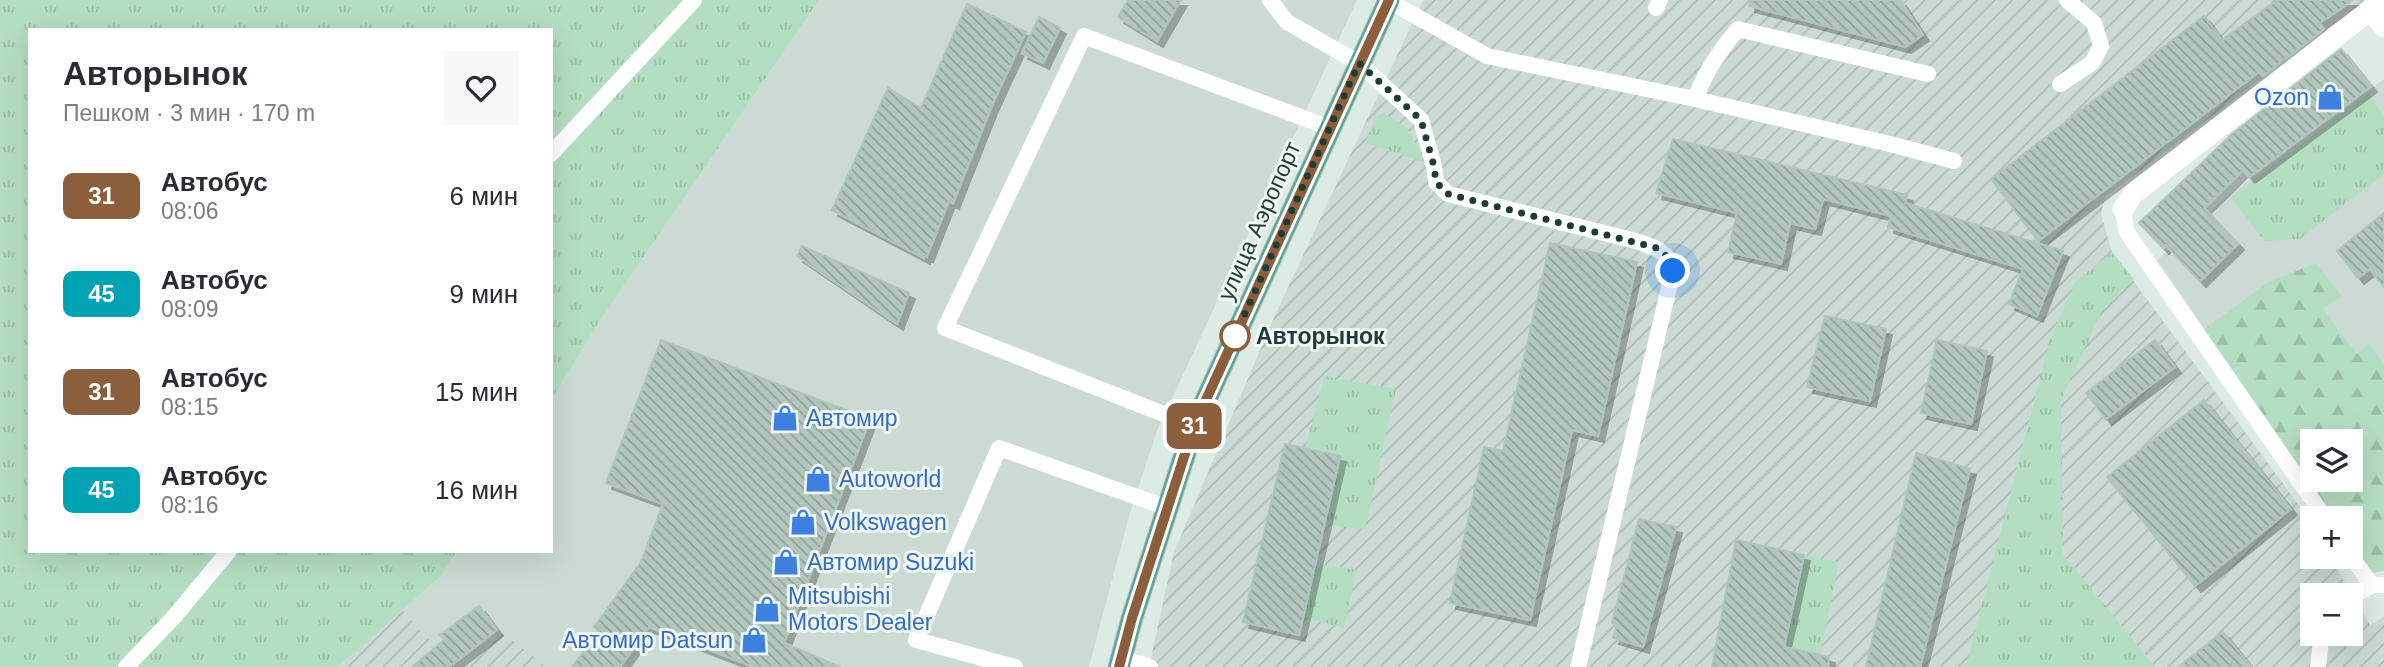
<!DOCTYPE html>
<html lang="ru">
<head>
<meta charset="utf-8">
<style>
  :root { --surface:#fff; --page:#f7f7f7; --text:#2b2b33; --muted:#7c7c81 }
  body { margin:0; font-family:Arial,sans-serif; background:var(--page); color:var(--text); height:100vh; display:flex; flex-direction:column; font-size:26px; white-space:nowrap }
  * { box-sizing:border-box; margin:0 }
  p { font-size:23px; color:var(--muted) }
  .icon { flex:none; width:38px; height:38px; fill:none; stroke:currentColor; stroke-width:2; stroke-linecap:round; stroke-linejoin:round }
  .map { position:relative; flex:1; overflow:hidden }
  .side { position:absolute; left:28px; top:28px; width:525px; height:525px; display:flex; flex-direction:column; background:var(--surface); border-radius:0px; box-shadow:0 7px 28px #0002 }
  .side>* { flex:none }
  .badge { padding:0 14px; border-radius:10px; font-size:24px; line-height:46px }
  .fabs { position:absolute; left:2300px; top:429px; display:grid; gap:14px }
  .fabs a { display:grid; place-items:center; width:63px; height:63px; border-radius:0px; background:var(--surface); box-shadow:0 7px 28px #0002; font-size:35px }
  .you { position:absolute; width:35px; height:35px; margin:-18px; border:5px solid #fff; border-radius:50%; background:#1a73e8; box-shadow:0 0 0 10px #1a73e833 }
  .map>.badge { position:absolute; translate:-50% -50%; box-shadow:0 0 0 4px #fff }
  .round { display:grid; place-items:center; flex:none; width:74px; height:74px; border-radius:0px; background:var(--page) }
  .overview { display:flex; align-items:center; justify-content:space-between; height:119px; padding:0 35px }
  h1 { font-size:33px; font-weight:600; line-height:52px }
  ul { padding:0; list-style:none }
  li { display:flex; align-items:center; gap:21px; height:98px; padding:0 35px }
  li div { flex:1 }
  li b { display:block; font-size:26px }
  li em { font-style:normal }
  li .badge { min-width:77px; font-weight:700; text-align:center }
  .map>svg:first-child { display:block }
</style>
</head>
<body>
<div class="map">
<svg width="2384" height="667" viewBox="0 0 2384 667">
  <defs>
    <pattern id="industrial-furrows" width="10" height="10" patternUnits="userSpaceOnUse" patternTransform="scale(1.75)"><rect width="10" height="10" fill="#cbdbd4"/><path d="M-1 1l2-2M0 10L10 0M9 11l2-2" fill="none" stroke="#aebdb7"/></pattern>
    <pattern id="grass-tufts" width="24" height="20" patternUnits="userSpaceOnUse" patternTransform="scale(1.75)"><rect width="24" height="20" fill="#b4dec1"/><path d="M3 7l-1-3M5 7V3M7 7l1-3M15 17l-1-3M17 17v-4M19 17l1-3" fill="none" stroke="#9abfa6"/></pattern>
    <pattern id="forest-firs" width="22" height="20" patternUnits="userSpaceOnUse" patternTransform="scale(1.75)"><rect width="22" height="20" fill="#b4dec1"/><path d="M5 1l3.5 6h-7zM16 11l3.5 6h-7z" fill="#9abfa6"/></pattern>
    <pattern id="building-back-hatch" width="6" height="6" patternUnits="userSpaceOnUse" patternTransform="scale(1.75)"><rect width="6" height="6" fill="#b2c6be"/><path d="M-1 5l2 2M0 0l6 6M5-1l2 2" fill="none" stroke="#90a29b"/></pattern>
    <filter id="shadow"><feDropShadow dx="6" dy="6" stdDeviation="0" flood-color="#0004"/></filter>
  </defs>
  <rect width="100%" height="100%" fill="#ddebe5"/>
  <path fill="#cbdbd4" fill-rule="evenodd" d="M 819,0 L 1357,0 L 1157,431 L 1129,516 L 1089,667 L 547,667 L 500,631 L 454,667 L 402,610 L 442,575 L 457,551 L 551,551 L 551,400 L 598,324 Z
    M 2384,79 L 2384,571 L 2350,541 L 2350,518 L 2335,518 L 2157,260 L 2224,199 ZM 2312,441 L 2350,441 L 2350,480 L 2312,480 Z"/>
  <path fill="url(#industrial-furrows)" fill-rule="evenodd" d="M 1423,0 L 2366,0 L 2105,197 L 2101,213 L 2112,252 L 2304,512 L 2312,525 L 2312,556 L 2330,557 L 2370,625 L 2384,617 L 2384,667 L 1149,667 L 1174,552 L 1276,313 ZM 2312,595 L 2350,595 L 2350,634 L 2312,634 Z
    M 402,610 L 454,667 L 500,631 L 547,667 L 338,667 Z"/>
  <path fill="url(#grass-tufts)" d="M 0,0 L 819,0 L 598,324 L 551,400 L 551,30 L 30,30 L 30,551 L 457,551 L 442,575 L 338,667 L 0,667 Z
    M 2368,93 L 2384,116 L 2384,174 L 2300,239 L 2264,241 L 2231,198 Z
    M 1384,113 L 1407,127 L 1426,163 L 1365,143 L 1376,116 Z
    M 2112,252 L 2134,279 L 2102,311 L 2061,400 L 2063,554 L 2155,667 L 1966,667 L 2050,339 L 2075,282 Z
    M 1325,376 L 1396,389 L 1365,530 L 1324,524 L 1340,456 L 1305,448 Z
    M 1804,555 L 1839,562 L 1820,655 L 1784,647 Z
    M 1316,563 L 1356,570 L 1344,628 L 1303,617 Z"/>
  <path fill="url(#forest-firs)" fill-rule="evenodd" d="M 2316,263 L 2342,296 L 2323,309 L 2357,354 L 2369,343 L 2384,364 L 2384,571 L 2372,573 L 2350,541 L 2350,518 L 2335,518 L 2204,329 L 2267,283 ZM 2312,441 L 2350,441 L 2350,480 L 2312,480 Z"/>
  <path fill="url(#building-back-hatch)" stroke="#afc5bd" stroke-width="2" filter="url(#shadow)" d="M 1128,0 L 1181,0 L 1157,41 L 1118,17 Z
    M 1750,0 L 1900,0 L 1923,35 L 1905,47 L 1749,6 Z
    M 2277,0 L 2353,0 L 2320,23 L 2324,29 L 2263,76 L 2259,72 L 2038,241 L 1991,179 L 2204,16 L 2222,40 Z
    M 967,4 L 1026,32 L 993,103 L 953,203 L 949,201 L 927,256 L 925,255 L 924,258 L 832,210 L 888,88 L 921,108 Z
    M 1039,17 L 1060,28 L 1043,63 L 1022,53 Z
    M 2341,49 L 2371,86 L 2249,177 L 2243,170 L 2204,208 L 2238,244 L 2200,281 L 2166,245 L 2163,248 L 2139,223 L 2232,134 Z
    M 1673,139 L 1907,195 L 1905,203 L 2063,251 L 2037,316 L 2009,304 L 2023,269 L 1888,227 L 1891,216 L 1823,199 L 1815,229 L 1790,223 L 1781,264 L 1728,252 L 1737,213 L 1656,193 Z
    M 2384,213 L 2384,287 L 2370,269 L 2358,278 L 2337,251 Z
    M 1550,243 L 1637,262 L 1598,436 L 1572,430 L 1530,620 L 1450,603 L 1484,447 L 1503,451 Z
    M 802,246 L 909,293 L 897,324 L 797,256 Z
    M 1825,316 L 1886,329 L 1870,401 L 1807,387 Z
    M 661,340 L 870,419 L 784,643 L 840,667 L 754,667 L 649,627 L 620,667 L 572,667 L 599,631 L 594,627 L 641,562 L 663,504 L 606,483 Z
    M 1937,340 L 1987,351 L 1971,424 L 1921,413 Z
    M 2155,340 L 2175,367 L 2106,419 L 2086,393 Z
    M 2204,400 L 2291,509 L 2195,586 L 2107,477 Z
    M 1285,444 L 1340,456 L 1299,635 L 1243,622 Z
    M 1916,453 L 1970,469 L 1920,667 L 1866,667 Z
    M 1639,519 L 1676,527 L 1643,647 L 1613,638 L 1617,625 L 1612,623 Z
    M 1736,540 L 1804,555 L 1784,647 L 1829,657 L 1828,667 L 1712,667 Z
    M 479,606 L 497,630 L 449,667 L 412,667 L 444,640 L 440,635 Z
    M 2223,632 L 2251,667 L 2178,667 Z"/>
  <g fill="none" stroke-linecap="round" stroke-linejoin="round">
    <g stroke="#c0c8c6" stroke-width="23">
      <path id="primary" d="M 1119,667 L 1132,618 L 1194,426 L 1389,0"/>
    </g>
    <path stroke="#fff" stroke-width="16" d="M 1270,0 L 1287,22 L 1359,63 L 1421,120 L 1434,166 L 1436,182 L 1448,194 L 1636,241 C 1654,247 1669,251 1673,271 L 1578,667
      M 1389,1 L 1487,56 L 1695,99 L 1890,144 L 1954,161
      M 1656,8 L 1660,0
      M 2060,84 L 2092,63 L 2101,46 L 2094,23 L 2067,0
      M 1695,99 C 1705,72 1719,51 1738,29 L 1928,74
      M 551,154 L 694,0
      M 2123,209 L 2126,231 L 2325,518
      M 1194,426 L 945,328 L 1084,36 L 1330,128
      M 2350,555 L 2372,585 L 2384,585
      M 2350,598 L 2372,585
      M 1122,658 L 1150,667
      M 126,667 L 173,618 L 229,551
      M 1015,667 L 916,640 L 999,448 L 1168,508
      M 2318,667 L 2322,634"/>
    <path stroke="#fff" stroke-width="21" d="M 2371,10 L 2384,27
      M 2123,209 L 2133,194 L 2383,0"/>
    <use href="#primary" stroke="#5da595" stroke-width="21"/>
  </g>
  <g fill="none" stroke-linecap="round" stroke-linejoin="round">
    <g stroke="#fff" stroke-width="16">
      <path id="line" d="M 1119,667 L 1132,618 L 1194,426 L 1389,0"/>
    </g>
    <use href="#line" stroke="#8b5e3c" stroke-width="10"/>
    <path stroke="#1e3c35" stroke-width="7" stroke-dasharray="0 12.6" d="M 1235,336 L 1232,342 L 1359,63 L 1421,120 L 1434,166 L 1436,182 L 1448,194 L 1657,248 L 1671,260 L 1673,271"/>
  </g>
  <defs>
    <g id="shop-bare" transform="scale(2.1)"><path d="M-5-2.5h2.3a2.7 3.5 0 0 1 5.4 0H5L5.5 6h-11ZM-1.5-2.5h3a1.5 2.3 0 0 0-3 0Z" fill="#3f7fe0" stroke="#eef7f3" stroke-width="2.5" paint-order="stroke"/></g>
  </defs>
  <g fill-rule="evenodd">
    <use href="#shop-bare" x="2330" y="97"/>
    <use href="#shop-bare" x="785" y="418"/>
    <use href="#shop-bare" x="818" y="479"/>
    <use href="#shop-bare" x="803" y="522"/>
    <use href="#shop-bare" x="786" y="562"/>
    <use href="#shop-bare" x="767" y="609"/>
    <use href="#shop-bare" x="754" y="640"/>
  </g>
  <circle fill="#fff" stroke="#8b5e3c" stroke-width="3.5" cx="1235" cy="336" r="14"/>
  <g text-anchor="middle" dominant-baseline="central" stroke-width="6" stroke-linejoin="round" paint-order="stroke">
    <g font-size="23" fill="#366cbe" stroke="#eef7f3" text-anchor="start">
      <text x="2309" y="97" text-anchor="end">Ozon</text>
      <text x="806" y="418">Автомир</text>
      <text x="839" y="479">Autoworld</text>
      <text x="824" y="522">Volkswagen</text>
      <text x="807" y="562">Автомир Suzuki</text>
      <text x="788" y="596">Mitsubishi<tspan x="788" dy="26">Motors Dealer</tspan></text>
      <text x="733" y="640" text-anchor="end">Автомир Datsun</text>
    </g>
    <g font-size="23" fill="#1e3c35" stroke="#eef7f3">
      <text transform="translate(1259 221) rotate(-66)">улица Аэропорт</text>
    </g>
    <g font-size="23" font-weight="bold" fill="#1e3c35" stroke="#eef7f3" text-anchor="start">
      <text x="1256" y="336">Авторынок</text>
    </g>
  </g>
</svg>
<div class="fabs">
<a><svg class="icon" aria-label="layers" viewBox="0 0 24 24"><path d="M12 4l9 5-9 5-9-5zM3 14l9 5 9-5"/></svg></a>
<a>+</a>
<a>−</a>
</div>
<div class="you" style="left:1673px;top:271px"></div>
<b class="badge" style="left:1194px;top:426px;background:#8b5e3c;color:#fff">31</b>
<section class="side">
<div class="overview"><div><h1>Авторынок</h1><p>Пешком · 3 мин · 170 m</p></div><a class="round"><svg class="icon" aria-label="heart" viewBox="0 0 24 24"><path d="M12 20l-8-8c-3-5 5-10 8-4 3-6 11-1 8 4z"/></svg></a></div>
<ul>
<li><span class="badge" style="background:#8b5e3c;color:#fff">31</span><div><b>Автобус</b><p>08:06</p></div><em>6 мин</em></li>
<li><span class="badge" style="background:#00a3b4;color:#fff">45</span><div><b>Автобус</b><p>08:09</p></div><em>9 мин</em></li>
<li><span class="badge" style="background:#8b5e3c;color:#fff">31</span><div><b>Автобус</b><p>08:15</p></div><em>15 мин</em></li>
<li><span class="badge" style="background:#00a3b4;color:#fff">45</span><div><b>Автобус</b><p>08:16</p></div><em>16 мин</em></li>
</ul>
</section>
</div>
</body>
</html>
